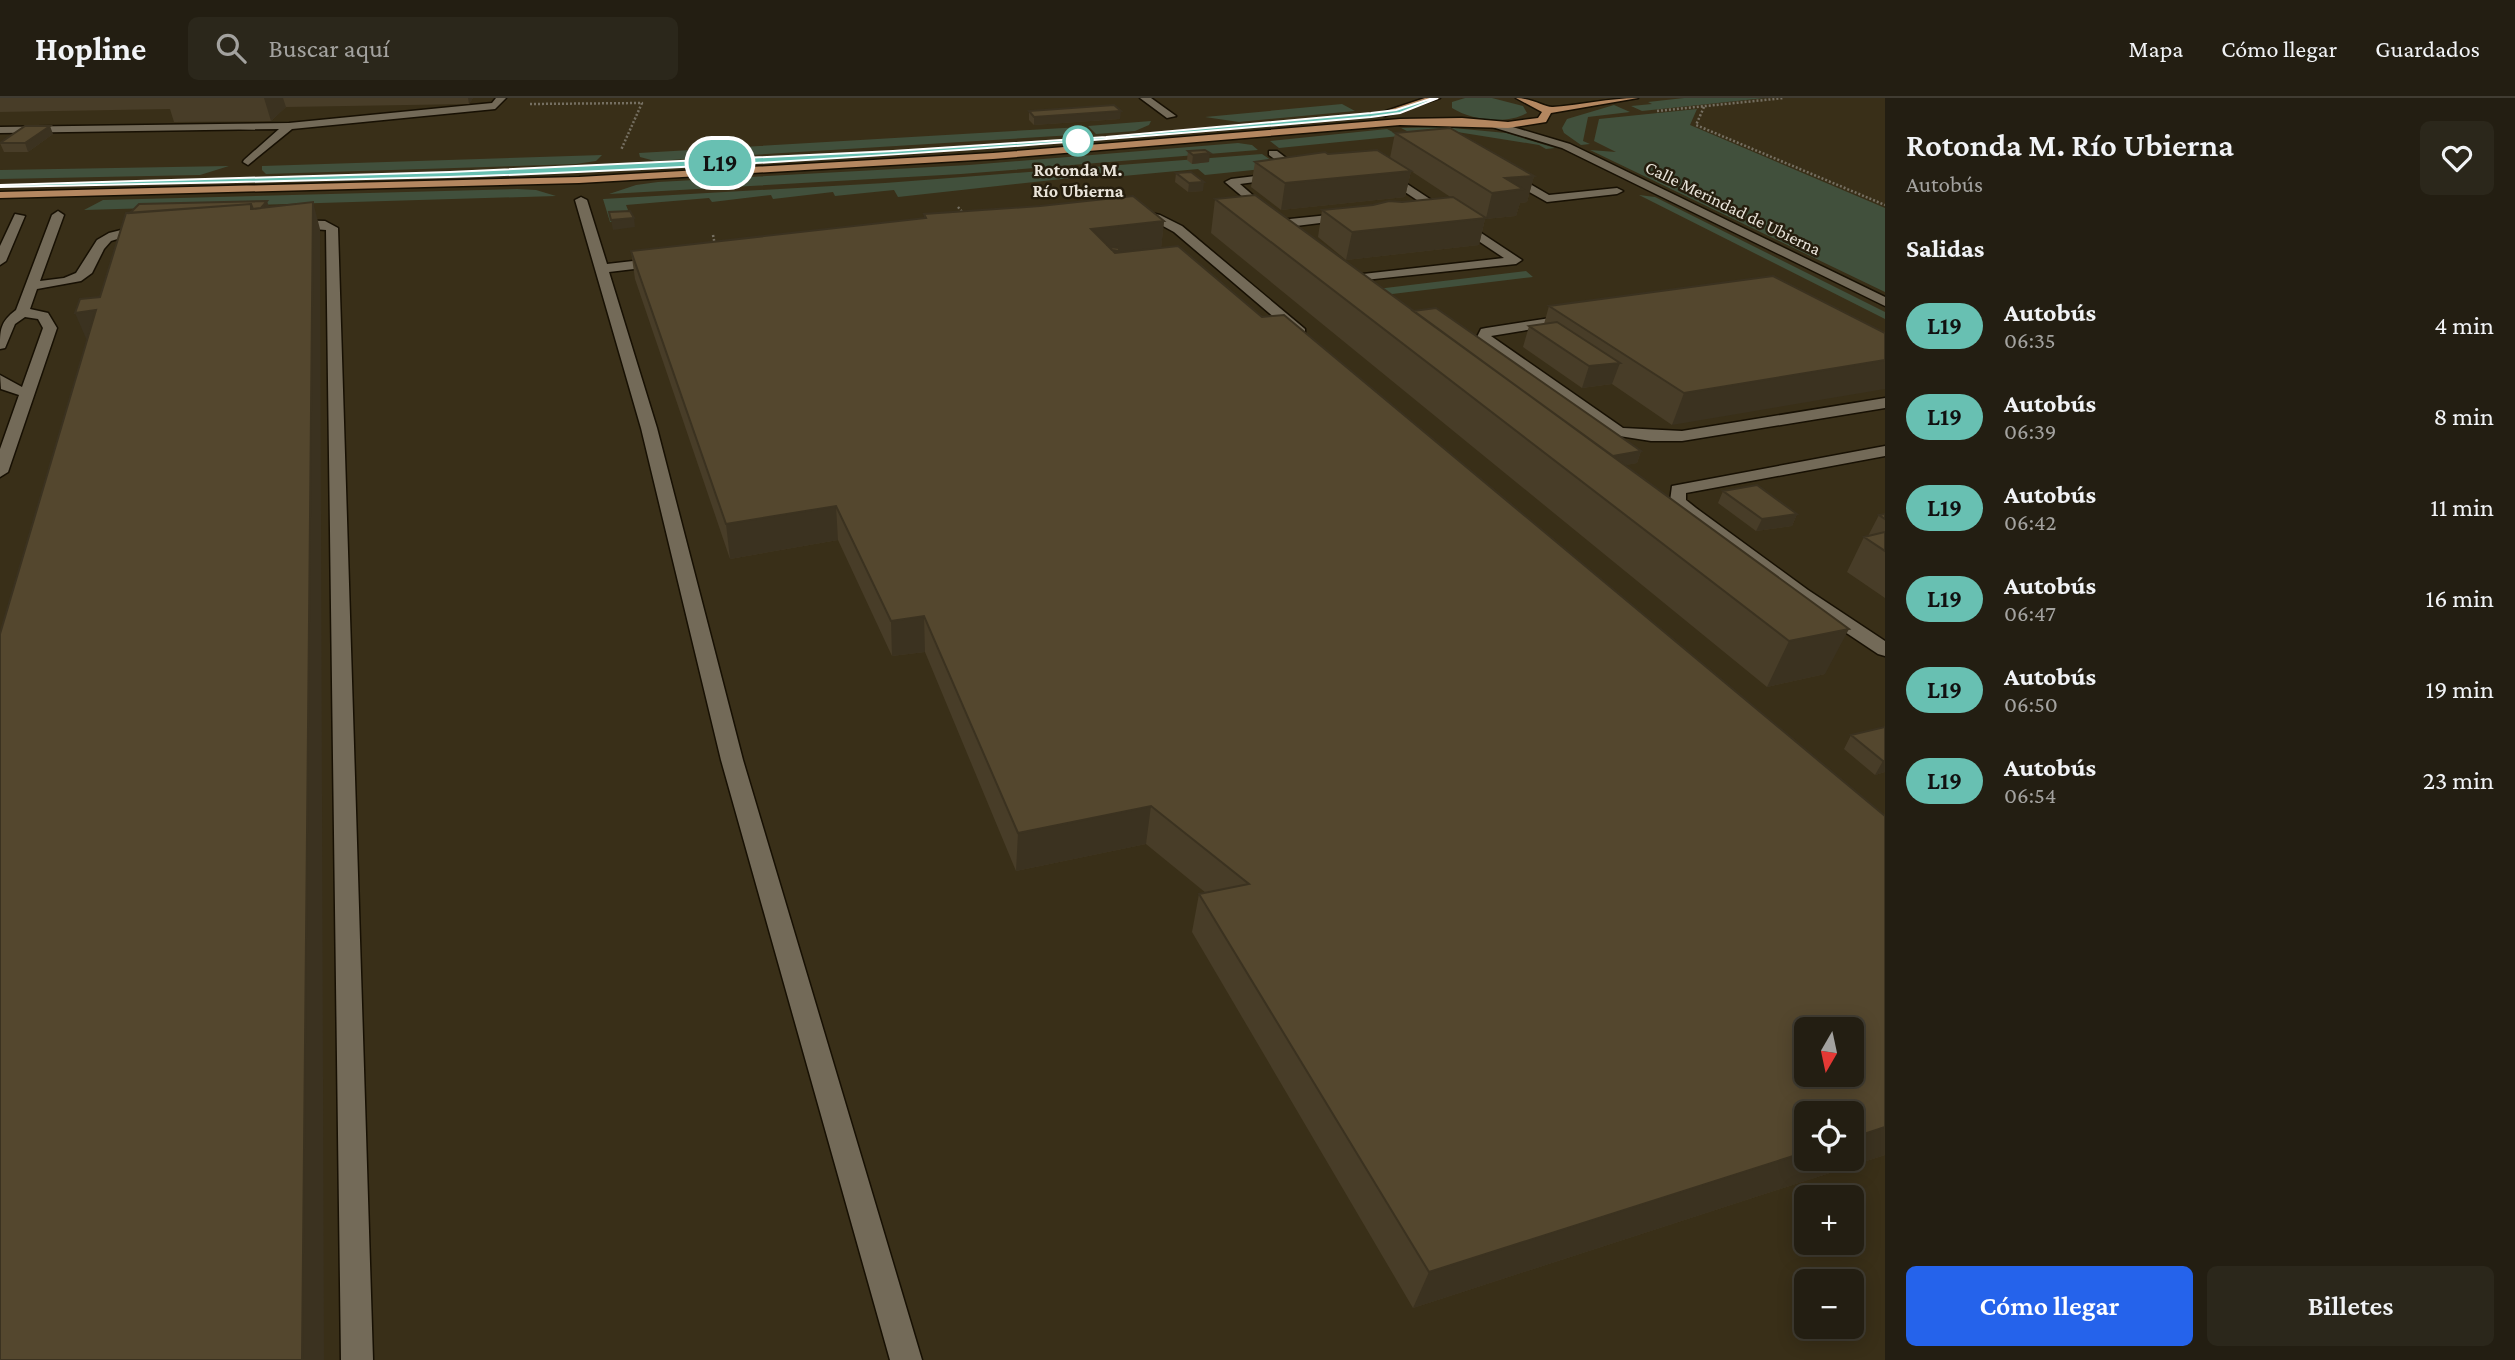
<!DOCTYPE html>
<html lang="es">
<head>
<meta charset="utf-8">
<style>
  :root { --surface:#231e12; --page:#2b271b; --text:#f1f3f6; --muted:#a3a29f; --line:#403c32; --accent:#2563eb }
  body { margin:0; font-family:"Crimson Pro",serif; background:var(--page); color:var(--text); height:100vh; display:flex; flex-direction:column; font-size:26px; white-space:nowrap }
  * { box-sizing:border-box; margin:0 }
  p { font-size:23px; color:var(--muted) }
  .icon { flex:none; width:38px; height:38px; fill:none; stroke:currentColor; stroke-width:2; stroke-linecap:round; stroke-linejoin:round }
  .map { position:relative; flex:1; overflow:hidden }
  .details { display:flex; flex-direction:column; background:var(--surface); width:630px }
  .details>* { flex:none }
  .badge { padding:0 14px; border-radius:23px; font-size:24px; line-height:46px }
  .needle { width:46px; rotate:189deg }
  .buttons { position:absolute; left:1794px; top:919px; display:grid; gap:14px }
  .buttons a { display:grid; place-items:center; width:70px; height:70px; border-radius:10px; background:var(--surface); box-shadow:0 4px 18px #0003,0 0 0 2px var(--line); font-size:35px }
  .map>.badge { position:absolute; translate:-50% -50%; box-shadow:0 0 0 4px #fff }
  h2 { padding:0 21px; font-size:26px; line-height:63px }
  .round { display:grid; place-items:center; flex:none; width:74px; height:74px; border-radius:10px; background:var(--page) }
  .overview { display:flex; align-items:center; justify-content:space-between; height:119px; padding:0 21px }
  h1 { font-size:33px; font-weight:600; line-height:52px }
  .action { display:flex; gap:14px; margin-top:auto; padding:14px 21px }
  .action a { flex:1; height:80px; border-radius:10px; background:var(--accent); color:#fff; font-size:28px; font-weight:600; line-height:80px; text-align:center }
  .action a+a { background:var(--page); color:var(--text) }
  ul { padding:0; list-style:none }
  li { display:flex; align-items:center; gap:21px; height:91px; padding:0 21px }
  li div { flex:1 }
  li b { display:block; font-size:26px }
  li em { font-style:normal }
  li .badge { min-width:77px; font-weight:700; text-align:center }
  header { display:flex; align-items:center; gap:42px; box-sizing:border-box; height:98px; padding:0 35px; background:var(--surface); border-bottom:2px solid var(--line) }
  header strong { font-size:33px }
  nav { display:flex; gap:38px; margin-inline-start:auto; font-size:24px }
  .search { width:490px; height:63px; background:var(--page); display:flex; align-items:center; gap:18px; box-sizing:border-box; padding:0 24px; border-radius:10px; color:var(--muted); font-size:26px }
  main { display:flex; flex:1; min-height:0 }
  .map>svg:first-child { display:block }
</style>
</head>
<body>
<header>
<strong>Hopline</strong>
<div class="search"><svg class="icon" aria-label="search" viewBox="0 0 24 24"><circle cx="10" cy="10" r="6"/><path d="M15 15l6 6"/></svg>Buscar aquí</div>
<nav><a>Mapa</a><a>Cómo llegar</a><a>Guardados</a></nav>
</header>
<main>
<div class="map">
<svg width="1885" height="1262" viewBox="0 0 1885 1262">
  <rect width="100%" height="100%" fill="#2f2818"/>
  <path fill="#392f18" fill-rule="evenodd" d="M 0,0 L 1885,0 L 1885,1262 L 0,1262 ZM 1806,931 L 1852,931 L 1852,976 L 1806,976 ZM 1806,1015 L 1852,1015 L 1852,1060 L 1806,1060 ZM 1806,1099 L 1852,1099 L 1852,1144 L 1806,1144 ZM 1806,1183 L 1852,1183 L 1852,1228 L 1806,1228 Z"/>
  <path fill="#41503c" d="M 1465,0 L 1492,0 L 1523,8 L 1527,15 C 1507,27 1471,22 1452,10 L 1452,4 Z
    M 1684,0 L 1765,0 L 1642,13 L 1631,8 L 1652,6 L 1648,4 Z
    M 1342,6 L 1355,13 L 1239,24 L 1205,19 Z
    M 1614,7 L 1630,14 L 1588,19 L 1583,43 L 1590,46 L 1581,47 L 1564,35 L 1562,30 L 1567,21 Z
    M 1697,11 L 1690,27 L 1885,110 L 1885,194 L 1590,52 L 1616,54 L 1594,43 L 1599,21 Z
    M 1151,23 L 1149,27 L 1135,33 L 1096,36 L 1088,28 Z
    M 1082,29 L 1087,33 L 1071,35 L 1073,37 L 655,63 L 640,59 L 639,55 Z
    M 1443,29 L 1506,35 L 1555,50 L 1546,51 L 1539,47 L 1451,33 L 1413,36 L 1401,30 Z
    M 1387,31 L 1400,38 L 1279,50 L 1270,43 Z
    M 1238,45 L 1252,47 L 1258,52 L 961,76 L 609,96 L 636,87 L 658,84 L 969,67 Z
    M 1262,56 L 1281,69 L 1205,77 L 1198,71 L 1102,80 L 1099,77 L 898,99 L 894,92 L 835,98 L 833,94 L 773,101 L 771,97 L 712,104 L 709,100 L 626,107 L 632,122 L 610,124 L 603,101 L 885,85 Z
    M 602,57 L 596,63 L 576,66 L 266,76 L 262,72 L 262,68 Z
    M 229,68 L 200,77 L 0,81 L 0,72 Z
    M 517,91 L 536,92 L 556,98 L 84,112 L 103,102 Z
    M 1639,97 L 1655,99 L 1885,214 L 1885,221 Z
    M 1526,173 L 1533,179 L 1384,197 L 1377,191 Z"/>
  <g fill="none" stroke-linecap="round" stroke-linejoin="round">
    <g stroke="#171003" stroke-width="3">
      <path id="minor" d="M 496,0 L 506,0 L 495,11 L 292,31 L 248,67 L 243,64 L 244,62 L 279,31 L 0,35 L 0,29 L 289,25 L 492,5 Z
        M 1140,0 L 1151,0 L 1176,18 L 1167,20 Z
        M 1496,24 L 1570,46 L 1885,199 L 1885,208 L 1562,50 L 1492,29 L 1491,27 Z
        M 1269,53 L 1277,53 L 1307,76 L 1298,78 L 1269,57 Z
        M 1382,71 L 1386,72 L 1522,162 L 1516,166 L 1346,184 L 1338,178 L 1338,172 L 1348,172 L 1354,177 L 1504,160 L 1378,76 L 1377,74 Z
        M 1281,75 L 1286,78 L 1285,80 L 1240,86 L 1272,114 L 1272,118 L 1268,120 L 1225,84 L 1231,81 Z
        M 1503,75 L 1511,75 L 1549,97 L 1617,90 L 1623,93 L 1617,96 L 1547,104 L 1503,79 Z
        M 581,99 L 587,102 L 607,166 L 659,160 L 665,164 L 659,168 L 609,174 L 657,330 L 743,662 L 922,1262 L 890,1262 L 721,662 L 641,330 L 575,102 Z
        M 1133,111 L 1160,117 L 1182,128 L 1305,231 L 1305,237 L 1295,237 L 1174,134 L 1152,122 L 1129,116 L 1127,114 Z
        M 58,113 L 64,117 L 40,183 L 64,180 L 76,175 L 97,142 L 109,135 L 141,127 L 153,130 L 111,143 L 104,151 L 92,175 L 81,183 L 37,191 L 30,211 L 48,215 L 57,230 L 8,374 L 0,379 L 0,351 L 19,297 L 1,291 L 0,277 L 22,289 L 43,230 L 38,221 L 25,219 L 15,226 L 5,250 L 0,251 C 0,232 0,224 16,212 L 52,117 Z
        M 1348,115 L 1352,117 L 1352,121 L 1280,130 L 1274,126 L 1280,122 Z
        M 15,116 L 25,118 L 6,163 L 0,167 L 0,148 Z
        M 291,122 L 325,123 L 338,130 L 373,1262 L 341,1262 L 326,132 L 287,129 L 287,123 Z
        M 1570,217 L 1577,221 L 1575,224 L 1491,238 L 1623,330 L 1682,333 L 1885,300 L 1885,310 L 1682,343 L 1651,343 L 1613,337 L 1477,239 L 1481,231 L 1486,230 Z
        M 1885,348 L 1885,358 L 1686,395 L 1686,402 L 1696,410 L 1808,492 L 1885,543 L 1885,558 L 1878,556 L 1794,500 L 1684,418 L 1670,403 L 1672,388 Z"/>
    </g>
    <g stroke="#171003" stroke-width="3">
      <path id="major" d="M 1425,0 L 1440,0 L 1385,18 L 1377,16 Z
        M 1516,0 C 1532,0 1546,10 1553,9 C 1582,7 1609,0 1638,0 L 1551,15 L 1546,24 L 1508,30 L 1400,27 L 993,61 L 579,85 L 0,100 L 0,94 L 579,79 L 993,55 L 1400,21 L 1462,20 L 1508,24 L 1538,20 L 1542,14 Z"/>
    </g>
    <path stroke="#756f61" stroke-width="2.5" stroke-dasharray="2 2" stroke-linecap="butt" d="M 530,6 L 642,5 L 621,52
      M 1704,9 L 1696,27 L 1885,107
      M 1657,13 L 1784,0
      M 958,109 L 965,117
      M 713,137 L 715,147"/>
    <use href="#minor" fill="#736a58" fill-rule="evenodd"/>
    <use href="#major" fill="#b48760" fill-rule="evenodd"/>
  </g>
  <path fill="#483d28" d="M 0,0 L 473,0 L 469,6 L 286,9 L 271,23 L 174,24 L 170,11 L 0,14 Z
    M 1029,13 L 1120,21 L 1034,27 L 1029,22 Z
    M 1395,35 L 1534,78 L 1527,104 L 1520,105 L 1516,118 L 1485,121 L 1479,147 L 1346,162 L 1318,139 L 1322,112 L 1452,100 L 1411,73 L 1405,99 L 1281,112 L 1251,89 L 1255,64 L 1328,56 L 1390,60 Z
    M 53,36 L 28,54 L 4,54 L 0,45 Z
    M 1188,53 L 1209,64 L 1192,66 L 1187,62 Z
    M 1176,75 L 1203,93 L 1188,94 L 1175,84 Z
    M 1215,101 L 1413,213 L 1641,353 L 1637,365 L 1625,367 L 1825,576 L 1767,589 L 1211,135 Z
    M 924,116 L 1164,123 L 1161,150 L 1262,219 L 1885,718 L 1885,1057 L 1413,1210 L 1192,834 L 1199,796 L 1206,795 L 1146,746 L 1016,773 L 925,554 L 892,558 L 838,442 L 730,461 L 635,181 L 631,153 L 924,121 Z
    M 1773,178 L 1672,327 L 1612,286 L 1582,290 L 1523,249 L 1529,228 L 1544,226 L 1549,208 Z
    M 1723,393 L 1797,416 L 1792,428 L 1756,433 L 1718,405 Z
    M 1885,416 L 1885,500 L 1847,474 L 1864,439 L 1868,438 L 1879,417 Z
    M 1885,629 L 1885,674 L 1875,677 L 1844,651 L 1851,637 Z"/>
  <path fill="#3b3220" d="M 264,0 L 283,0 L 286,9 L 271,23 Z
    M 468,0 L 473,0 L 469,6 Z
    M 1121,13 L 1120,21 L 1034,27 L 1034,19 Z
    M 50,28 L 53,36 L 28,54 L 25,45 Z
    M 1210,55 L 1209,64 L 1192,66 L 1193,57 Z
    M 1411,73 L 1405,99 L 1281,112 L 1285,85 Z
    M 1534,78 L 1527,104 L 1520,105 L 1516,118 L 1485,121 L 1479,147 L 1346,162 L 1352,134 L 1486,120 L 1492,95 L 1505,80 Z
    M 1204,84 L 1203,93 L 1188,94 L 1189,85 Z
    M 267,103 L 270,112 L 258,113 Z
    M 313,104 L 320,131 L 324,1262 L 302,1262 Z
    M 634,120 L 635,129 L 613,132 L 611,122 Z
    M 1164,123 L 1161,151 L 1119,155 L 1119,153 L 1101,152 L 1091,131 Z
    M 96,212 L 88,245 L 75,215 Z
    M 1885,262 L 1885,291 L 1672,327 L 1684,295 Z
    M 1620,265 L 1612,286 L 1582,290 L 1589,268 Z
    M 1641,353 L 1637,365 L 1601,372 L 1605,360 Z
    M 836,408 L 838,442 L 730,461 L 726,426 Z
    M 1797,416 L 1792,428 L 1756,433 L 1762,421 Z
    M 924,518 L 925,554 L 892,558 L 891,523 Z
    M 1849,531 L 1825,576 L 1767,589 L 1789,543 Z
    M 1883,663 L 1885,663 L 1885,674 L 1875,677 Z
    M 1151,708 L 1146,746 L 1016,773 L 1018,735 Z
    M 1885,1029 L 1885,1057 L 1413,1210 L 1429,1174 L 1806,1054 L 1806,1060 L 1852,1060 L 1852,1040 Z"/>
  <path fill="#54472e" stroke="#3b3220" stroke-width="2" fill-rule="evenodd" d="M 1114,7 L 1121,13 L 1034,19 L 1029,13 Z
    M 25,28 L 50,28 L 25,45 L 0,45 Z
    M 1450,30 L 1534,78 L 1505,80 L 1523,91 L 1492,95 L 1395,35 Z
    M 1205,52 L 1210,55 L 1193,57 L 1188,53 Z
    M 1377,52 L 1411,73 L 1285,85 L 1255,64 L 1325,54 L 1328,56 Z
    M 1191,74 L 1204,84 L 1189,85 L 1176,75 Z
    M 1255,97 L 1849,531 L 1789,543 L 1215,101 Z
    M 1133,98 L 1164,123 L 1091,131 L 1115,155 L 1178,148 L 1262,219 L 1284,217 L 1885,718 L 1885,1029 L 1852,1040 L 1852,1015 L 1806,1015 L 1806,1054 L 1429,1174 L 1199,796 L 1249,786 L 1151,708 L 1018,735 L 924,518 L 891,523 L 836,408 L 726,426 L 631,153 L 926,120 L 924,116 L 1040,108 ZM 1806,931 L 1852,931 L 1852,976 L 1806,976 Z
    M 1453,99 L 1486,120 L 1352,134 L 1322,112 L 1373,107 L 1389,103 L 1402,104 Z
    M 267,103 L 261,110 L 253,111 L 251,106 L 130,115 L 139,106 Z
    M 313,104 L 302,1262 L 0,1262 L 0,536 L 96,212 L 75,215 L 80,201 L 100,199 L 126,115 L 251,106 L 251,111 Z
    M 630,113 L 634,120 L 611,122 L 609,114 Z
    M 1109,149 L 1119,150 L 1119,153 L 1112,152 Z
    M 1773,178 L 1885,235 L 1885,262 L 1684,295 L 1549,208 Z
    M 1436,210 L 1641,353 L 1613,358 L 1413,213 Z
    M 1557,224 L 1620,265 L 1589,268 L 1529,228 Z
    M 1757,387 L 1797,416 L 1762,421 L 1723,393 Z
    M 1885,416 L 1885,421 L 1879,417 Z
    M 1885,434 L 1885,453 L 1864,439 Z
    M 1885,629 L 1885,663 L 1883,663 L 1851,637 Z"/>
  <path fill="#68c0b2" stroke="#fff" stroke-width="2" d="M 1433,0 L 1438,0 L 1400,15 L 1371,19 C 1064,46 756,69 448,79 C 299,83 149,86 0,89 L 0,87 L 450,74 L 893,53 L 1106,39 L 1371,15 L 1396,12 Z"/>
  <circle fill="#fff" stroke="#68c0b2" stroke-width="3.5" cx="1078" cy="43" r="14"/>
  <g text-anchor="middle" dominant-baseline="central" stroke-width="5" stroke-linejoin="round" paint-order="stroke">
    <g font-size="18" font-weight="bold" fill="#e9e4da" stroke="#261e0e">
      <text x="1078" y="72">Rotonda M.<tspan x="1078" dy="21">Río Ubierna</tspan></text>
    </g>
    <g font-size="18" fill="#e9e4da" stroke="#261e0e">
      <text transform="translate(1733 110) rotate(26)">Calle Merindad de Ubierna</text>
    </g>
  </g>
</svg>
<div class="buttons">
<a><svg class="needle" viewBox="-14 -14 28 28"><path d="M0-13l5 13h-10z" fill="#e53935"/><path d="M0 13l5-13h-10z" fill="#a3a29f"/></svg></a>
<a><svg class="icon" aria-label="locate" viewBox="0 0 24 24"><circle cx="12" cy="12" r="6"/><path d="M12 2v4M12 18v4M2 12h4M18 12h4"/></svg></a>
<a>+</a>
<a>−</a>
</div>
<b class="badge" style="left:720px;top:65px;background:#68c0b2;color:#111">L19</b>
</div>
<section class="details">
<div class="overview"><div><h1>Rotonda M. Río Ubierna</h1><p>Autobús</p></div><a class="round"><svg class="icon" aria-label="heart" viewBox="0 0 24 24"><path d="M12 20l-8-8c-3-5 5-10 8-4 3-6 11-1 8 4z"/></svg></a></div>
<h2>Salidas</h2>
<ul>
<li><span class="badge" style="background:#68c0b2;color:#111">L19</span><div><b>Autobús</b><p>06:35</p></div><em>4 min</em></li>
<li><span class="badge" style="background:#68c0b2;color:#111">L19</span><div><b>Autobús</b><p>06:39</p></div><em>8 min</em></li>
<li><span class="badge" style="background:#68c0b2;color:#111">L19</span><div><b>Autobús</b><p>06:42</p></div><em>11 min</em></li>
<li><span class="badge" style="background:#68c0b2;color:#111">L19</span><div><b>Autobús</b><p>06:47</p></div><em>16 min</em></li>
<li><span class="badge" style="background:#68c0b2;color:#111">L19</span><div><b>Autobús</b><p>06:50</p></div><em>19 min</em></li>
<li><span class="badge" style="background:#68c0b2;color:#111">L19</span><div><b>Autobús</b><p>06:54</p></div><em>23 min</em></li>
</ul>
<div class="action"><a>Cómo llegar</a><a>Billetes</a></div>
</section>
</main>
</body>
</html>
